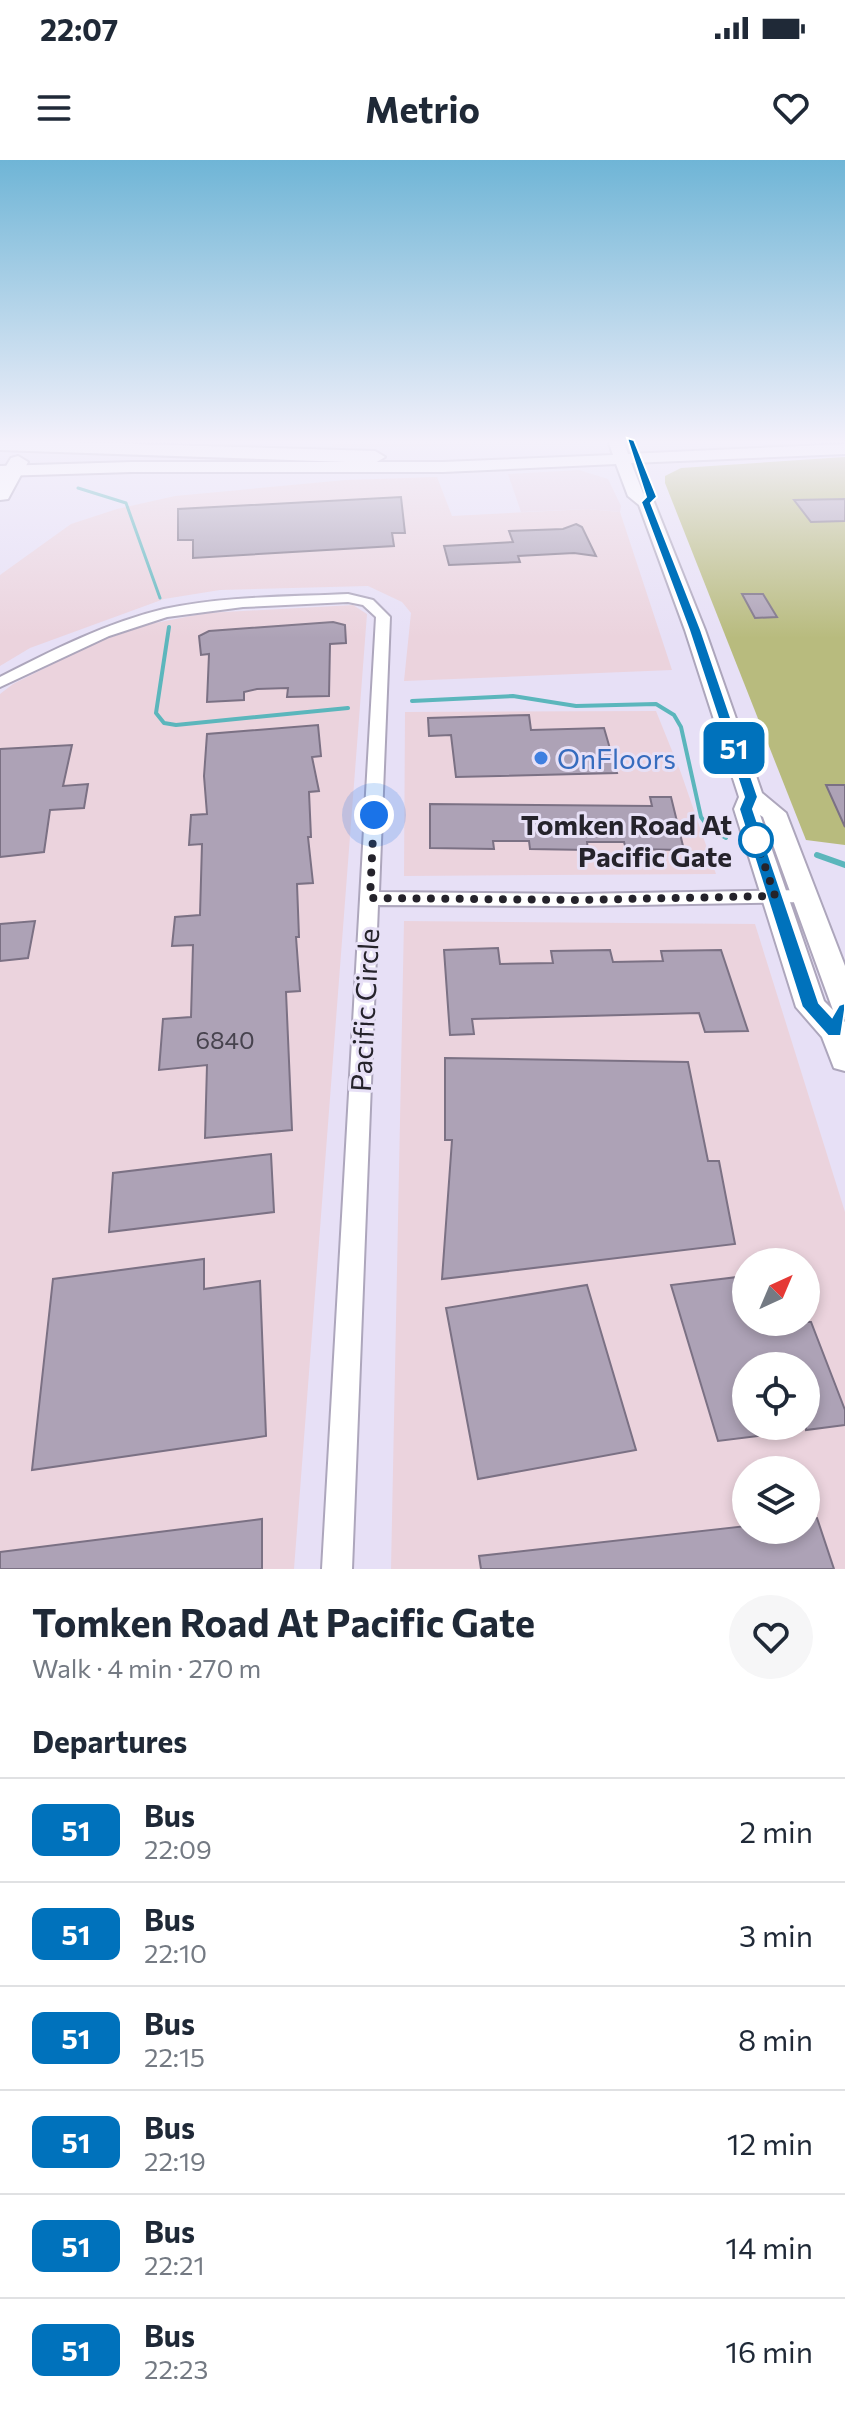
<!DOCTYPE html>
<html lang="en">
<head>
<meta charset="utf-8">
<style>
  :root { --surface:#fff; --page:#f6f6f7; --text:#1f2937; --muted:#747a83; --line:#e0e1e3 }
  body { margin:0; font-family:Commissioner,sans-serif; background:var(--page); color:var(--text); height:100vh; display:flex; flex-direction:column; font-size:30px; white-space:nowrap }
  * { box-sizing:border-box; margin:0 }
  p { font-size:26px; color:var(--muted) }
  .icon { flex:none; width:44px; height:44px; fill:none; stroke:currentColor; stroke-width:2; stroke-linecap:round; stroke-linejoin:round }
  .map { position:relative; height:1409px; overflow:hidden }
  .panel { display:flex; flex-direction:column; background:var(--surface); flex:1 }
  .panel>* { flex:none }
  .badge { padding:0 16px; border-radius:12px; font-size:28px; line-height:52px }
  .needle { width:52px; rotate:44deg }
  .tools { position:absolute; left:732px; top:1088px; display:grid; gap:16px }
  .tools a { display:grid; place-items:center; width:88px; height:88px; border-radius:50%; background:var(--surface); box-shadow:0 4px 12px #0003; font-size:40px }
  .you { position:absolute; width:40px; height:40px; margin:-20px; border:6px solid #fff; border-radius:50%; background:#1a73e8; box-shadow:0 0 0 12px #1a73e833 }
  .map>.badge { position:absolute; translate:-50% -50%; box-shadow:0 0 0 4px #fff }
  h2 { padding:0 32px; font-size:30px; line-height:72px }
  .round { display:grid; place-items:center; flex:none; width:84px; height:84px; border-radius:42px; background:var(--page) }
  .headline { display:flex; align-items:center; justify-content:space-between; height:136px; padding:0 32px }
  h1 { font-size:38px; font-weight:700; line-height:60px }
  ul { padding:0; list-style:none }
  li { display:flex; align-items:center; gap:24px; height:104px; padding:0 32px; border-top:2px solid var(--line) }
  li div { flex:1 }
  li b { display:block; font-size:30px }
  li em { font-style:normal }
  li .badge { min-width:88px; font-weight:700; text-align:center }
  .status { display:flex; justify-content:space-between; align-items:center; height:56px; padding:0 40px; background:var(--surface); direction:ltr }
  .status svg { height:22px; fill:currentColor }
  header { display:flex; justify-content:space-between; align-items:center; height:104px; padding:0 32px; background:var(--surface); font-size:36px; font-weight:700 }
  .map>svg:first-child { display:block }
</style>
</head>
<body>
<div class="status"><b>22:07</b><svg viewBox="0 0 49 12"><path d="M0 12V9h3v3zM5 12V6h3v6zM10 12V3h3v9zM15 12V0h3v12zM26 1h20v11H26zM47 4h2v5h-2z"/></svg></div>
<header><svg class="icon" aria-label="menu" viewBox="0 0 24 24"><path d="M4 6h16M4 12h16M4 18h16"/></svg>Metrio<svg class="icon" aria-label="heart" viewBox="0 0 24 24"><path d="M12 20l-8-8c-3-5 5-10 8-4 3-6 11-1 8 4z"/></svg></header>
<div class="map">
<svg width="845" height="1409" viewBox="0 0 845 1409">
  <rect width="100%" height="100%" fill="#e7e0f6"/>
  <path fill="#e8d3e2" d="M 333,280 L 590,280 L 590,284 L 332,287 Z
    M 579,310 L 608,319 L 621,346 L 620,352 L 588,349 L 521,352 L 508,314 Z"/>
  <path fill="#ebd3dd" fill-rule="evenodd" d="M 437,317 L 452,356 L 588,349 L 620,352 L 672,510 L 404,521 L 411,453 L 402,442 L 368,426 L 220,430 L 164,439 L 30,488 L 0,506 L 0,415 L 71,364 L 117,349 L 175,336 L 346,320 Z
    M 353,445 L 367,454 L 294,1409 L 0,1409 L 0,534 L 13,524 L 97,482 L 150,464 L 206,453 Z
    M 656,551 L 681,613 L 716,714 L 404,716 L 405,552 Z
    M 404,761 L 755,764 L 845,1052 L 845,1409 L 391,1409 ZM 746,1102 L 806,1102 L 806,1162 L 746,1162 ZM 746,1206 L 806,1206 L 806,1266 L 746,1266 ZM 746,1310 L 806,1310 L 806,1370 L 746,1370 Z"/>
  <path fill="#b8bb7e" d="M 845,297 L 845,685 L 806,680 L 665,323 L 665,316 L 681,308 Z"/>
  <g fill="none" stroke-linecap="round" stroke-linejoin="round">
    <path stroke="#5bb6bc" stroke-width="3" d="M 78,328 L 126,343 L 160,438"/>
    <path stroke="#5bb6bc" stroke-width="4" d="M 169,467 L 156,553 L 164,563 L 176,565 L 348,548
      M 412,541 L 513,536 L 576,546 L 656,544 L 674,555 L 681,567 L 701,657 L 709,668 L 726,678"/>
    <path stroke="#5bb6bc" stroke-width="6" d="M 817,695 L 845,705"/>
  </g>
  <path fill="#ada2b6" stroke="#7b7184" stroke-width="2" d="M 401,337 L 405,373 L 392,373 L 394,386 L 193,398 L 193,380 L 178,380 L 178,349 Z
    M 845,339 L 845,361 L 811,362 L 794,340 Z
    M 576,364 L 582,367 L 596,396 L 574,393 L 518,396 L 520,402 L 449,405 L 444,386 L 513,382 L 509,371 L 563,369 Z
    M 742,434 L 763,434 L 777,457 L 755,458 Z
    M 333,462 L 345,465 L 346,483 L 330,484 L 329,536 L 287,537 L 288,528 L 257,529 L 244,532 L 244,540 L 207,542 L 209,494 L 201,495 L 199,476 L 209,471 Z
    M 529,555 L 531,570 L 604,568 L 617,613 L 456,617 L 451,575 L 429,576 L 428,558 Z
    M 318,565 L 321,596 L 312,597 L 319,631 L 309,632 L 311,677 L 308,677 L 313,723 L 297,724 L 299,777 L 296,777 L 300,831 L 286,832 L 292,970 L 205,978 L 207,905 L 159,910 L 163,859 L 191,857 L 193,785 L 172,786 L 175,757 L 200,755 L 202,684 L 189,685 L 191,655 L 207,654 L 204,616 L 207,574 Z
    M 72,585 L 63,626 L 88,624 L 84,648 L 50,650 L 44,692 L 0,697 L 0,589 Z
    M 826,625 L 845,625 L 845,667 Z
    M 650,637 L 671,637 L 684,690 L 626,689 L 624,682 L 587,682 L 588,690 L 530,689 L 529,681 L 493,681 L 494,689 L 430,688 L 430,644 L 652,646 Z
    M 35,761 L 28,798 L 0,801 L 0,764 Z
    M 498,788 L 500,804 L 553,803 L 551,791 L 610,790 L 613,802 L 663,801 L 661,791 L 721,790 L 748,871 L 705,872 L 699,853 L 472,859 L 474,874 L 450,875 L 444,790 Z
    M 445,898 L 688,902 L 708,1001 L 719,1001 L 735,1084 L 442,1119 L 452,980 L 445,980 Z
    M 271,994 L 274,1052 L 109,1072 L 113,1013 Z
    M 204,1099 L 204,1129 L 260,1121 L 266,1276 L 32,1310 L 53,1119 Z
    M 746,1116 L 746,1162 L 811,1162 L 845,1250 L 845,1265 L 806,1270 L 806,1206 L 746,1206 L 746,1266 L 772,1266 L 773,1274 L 718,1281 L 671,1125 Z
    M 587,1125 L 636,1290 L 478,1319 L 446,1148 Z
    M 817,1358 L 834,1409 L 481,1409 L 479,1396 L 746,1366 L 746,1370 L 806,1370 L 806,1359 Z
    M 262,1359 L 262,1409 L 0,1409 L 0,1392 Z"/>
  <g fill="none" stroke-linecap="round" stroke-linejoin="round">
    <g stroke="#ada6bc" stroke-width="4">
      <path id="minor" d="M 348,434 L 373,440 L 390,457 L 379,732 L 576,734 L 805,730 L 814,736 L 805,742 L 576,746 L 378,745 L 352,1409 L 322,1409 L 376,457 L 363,445 L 348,442 L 243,447 L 167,457 L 109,476 L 0,527 L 0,517 C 53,490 106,463 164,449 C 224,436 287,437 348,434 Z"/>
    </g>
    <g stroke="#ada6bc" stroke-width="4">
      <path id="secondary" d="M 608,280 L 623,280 L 628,294 L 845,284 L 845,294 L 631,303 L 643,333 L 654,342 L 705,470 L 762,633 L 786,653 L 845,806 L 845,856 L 837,854 L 845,862 L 845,911 L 834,908 L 822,877 L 796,847 L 734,649 L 739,637 L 685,470 L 639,345 L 628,336 L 616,304 L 443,312 L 132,312 L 0,316 L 0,306 L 132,302 L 443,302 L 613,295 ZM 760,655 L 763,657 L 833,850 L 824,841 Z"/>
    </g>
    <g stroke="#ada6bc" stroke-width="4">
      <path id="motorway" d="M 0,280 L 375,291 L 385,297 L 375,303 L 0,290 Z
        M 18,296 L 28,302 L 8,339 L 0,340 L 0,316 L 11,298 Z"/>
    </g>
    <use href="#minor" fill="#fff" fill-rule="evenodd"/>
    <use href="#secondary" fill="#fff" fill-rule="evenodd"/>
    <use href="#motorway" fill="#fff" fill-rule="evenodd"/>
  </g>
  <linearGradient id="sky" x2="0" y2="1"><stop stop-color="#6fb5d6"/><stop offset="0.59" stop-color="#f4f1fb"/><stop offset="1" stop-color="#f4f1fb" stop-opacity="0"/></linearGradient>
  <rect width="845" height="478" fill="url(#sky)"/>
  <path fill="#0072bc" stroke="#fff" stroke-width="2" d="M 627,278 L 634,280 L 657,337 L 651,343 L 701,470 L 758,637 L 753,649 L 819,843 L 832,857 L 839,845 L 845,843 L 845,850 L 841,876 L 828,876 L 802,847 L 739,649 L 744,637 L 689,470 L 641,342 L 646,337 Z"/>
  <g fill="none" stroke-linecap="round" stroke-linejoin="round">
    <path stroke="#25232b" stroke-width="8" stroke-dasharray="0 14.4" d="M 374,655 L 370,738 L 576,740 L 775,736 L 753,671 L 756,680"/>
  </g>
  <circle fill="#3f7fe0" stroke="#e7e0f6" stroke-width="3" cx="541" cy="598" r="8"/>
  <circle fill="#fff" stroke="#0072bc" stroke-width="4" cx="756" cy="680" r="16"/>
  <g text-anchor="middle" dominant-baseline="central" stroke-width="6" stroke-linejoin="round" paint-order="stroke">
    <g font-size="24" fill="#47434e">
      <text x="225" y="879">6840</text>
    </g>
    <g font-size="28" fill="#366cbe" stroke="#e7e0f6" text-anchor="start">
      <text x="557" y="598">OnFloors</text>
    </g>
    <g font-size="28" font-weight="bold" fill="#25232b" stroke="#e7e0f6" text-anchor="end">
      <text x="732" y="664">Tomken Road At<tspan x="732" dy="32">Pacific Gate</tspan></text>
    </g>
    <g font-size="28" fill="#25232b" stroke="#e7e0f6">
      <text transform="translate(364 850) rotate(-87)">Pacific Circle</text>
    </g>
  </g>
</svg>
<div class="tools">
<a><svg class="needle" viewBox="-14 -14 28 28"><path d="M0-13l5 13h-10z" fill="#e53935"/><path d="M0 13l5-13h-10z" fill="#747a83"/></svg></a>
<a><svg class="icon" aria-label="locate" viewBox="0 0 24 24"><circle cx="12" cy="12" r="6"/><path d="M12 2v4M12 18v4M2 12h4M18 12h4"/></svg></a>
<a><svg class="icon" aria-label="layers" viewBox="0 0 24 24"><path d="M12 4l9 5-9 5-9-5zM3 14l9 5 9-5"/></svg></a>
</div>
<div class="you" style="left:374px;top:655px"></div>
<b class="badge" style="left:734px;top:588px;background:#0072bc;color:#fff">51</b>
</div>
<section class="panel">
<div class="headline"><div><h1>Tomken Road At Pacific Gate</h1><p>Walk · 4 min · 270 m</p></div><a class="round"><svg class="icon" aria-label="heart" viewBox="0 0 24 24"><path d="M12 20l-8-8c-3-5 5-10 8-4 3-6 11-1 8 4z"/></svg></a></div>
<h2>Departures</h2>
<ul>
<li><span class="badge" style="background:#0072bc;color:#fff">51</span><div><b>Bus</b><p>22:09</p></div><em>2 min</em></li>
<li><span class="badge" style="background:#0072bc;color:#fff">51</span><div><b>Bus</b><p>22:10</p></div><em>3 min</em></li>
<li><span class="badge" style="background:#0072bc;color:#fff">51</span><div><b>Bus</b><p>22:15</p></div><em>8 min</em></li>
<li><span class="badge" style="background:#0072bc;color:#fff">51</span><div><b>Bus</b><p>22:19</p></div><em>12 min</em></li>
<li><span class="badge" style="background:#0072bc;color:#fff">51</span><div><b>Bus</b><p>22:21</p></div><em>14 min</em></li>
<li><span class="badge" style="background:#0072bc;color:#fff">51</span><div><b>Bus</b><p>22:23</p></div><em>16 min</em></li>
</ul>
</section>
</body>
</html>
